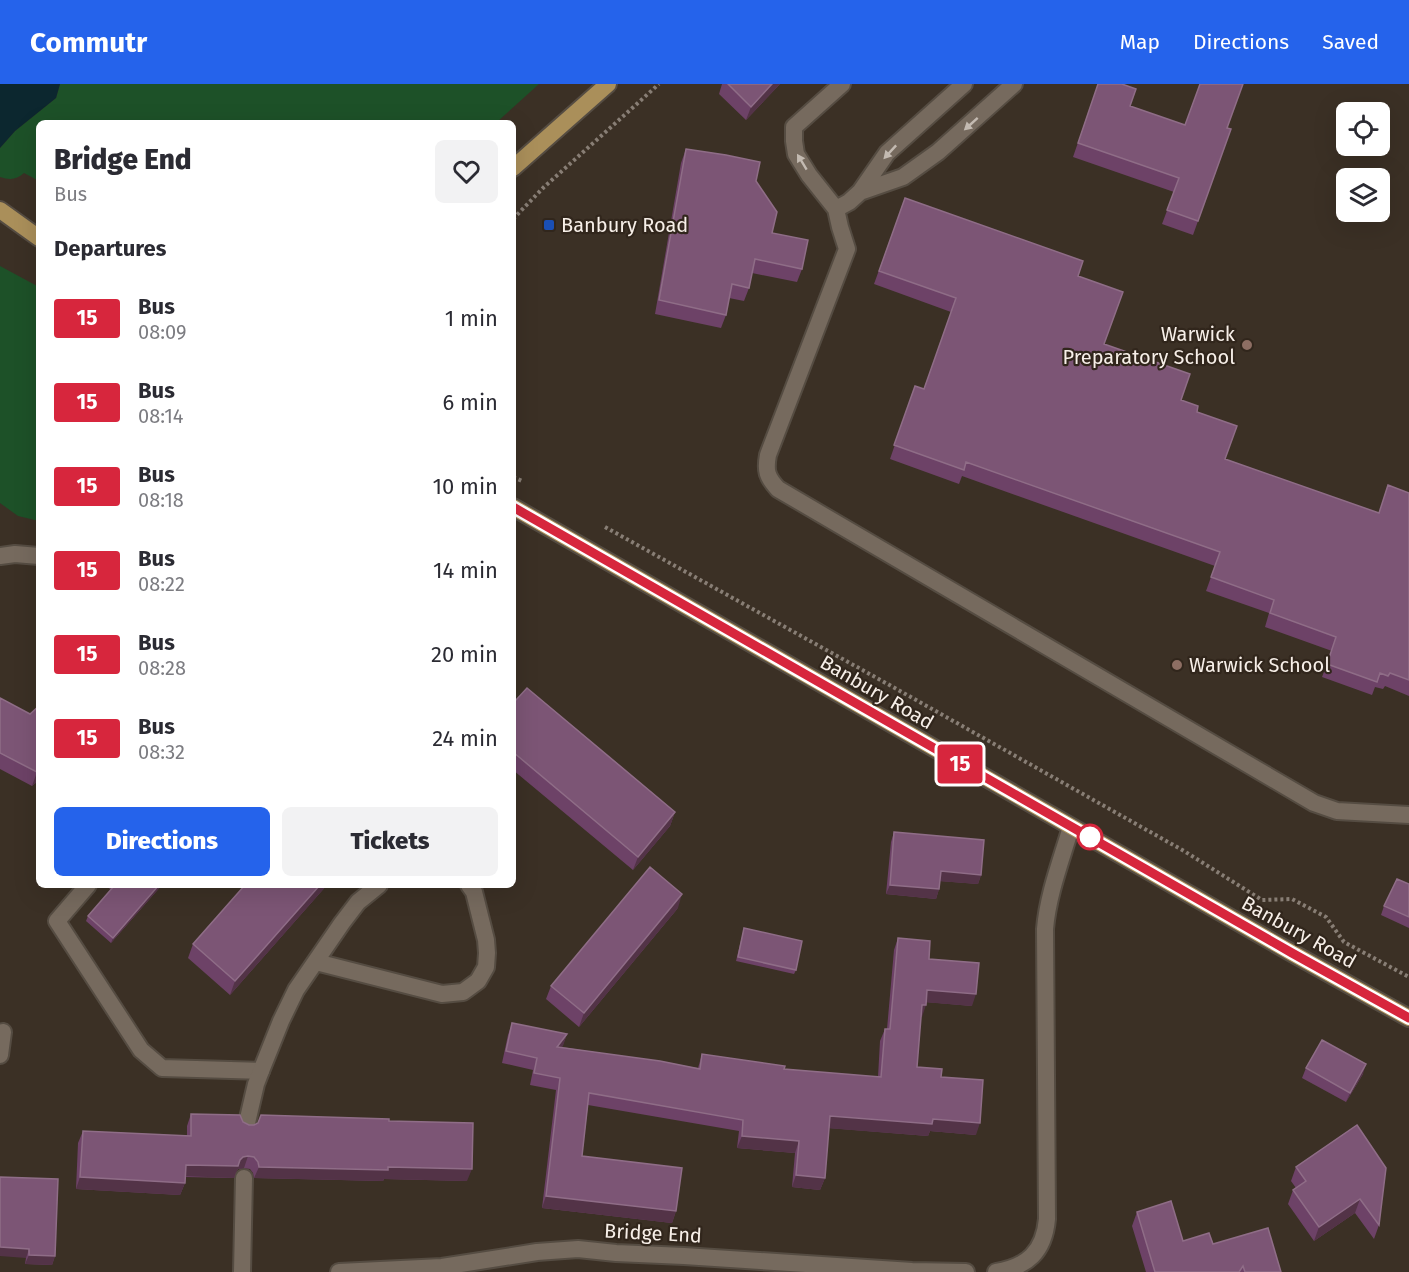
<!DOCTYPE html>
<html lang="en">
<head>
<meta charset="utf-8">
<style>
  :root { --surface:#fff; --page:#f2f2f3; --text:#2b2b33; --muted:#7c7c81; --accent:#2563eb }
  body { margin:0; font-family:"Fira Sans",sans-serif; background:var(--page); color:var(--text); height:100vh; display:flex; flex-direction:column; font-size:22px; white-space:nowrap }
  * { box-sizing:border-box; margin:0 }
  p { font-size:20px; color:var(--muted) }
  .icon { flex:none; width:33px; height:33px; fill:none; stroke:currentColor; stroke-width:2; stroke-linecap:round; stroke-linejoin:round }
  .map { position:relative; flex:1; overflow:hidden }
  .drawer { position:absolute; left:36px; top:36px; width:480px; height:768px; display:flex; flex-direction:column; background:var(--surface); border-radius:9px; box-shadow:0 6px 24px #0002 }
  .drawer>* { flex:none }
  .badge { padding:0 12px; border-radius:4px; font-size:21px; line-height:39px }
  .fabs { position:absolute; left:1336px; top:18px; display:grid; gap:12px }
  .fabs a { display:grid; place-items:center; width:54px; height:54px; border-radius:9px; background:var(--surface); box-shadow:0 6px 24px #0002; font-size:30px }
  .map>.badge { position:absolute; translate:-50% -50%; box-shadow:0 0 0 3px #fff }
  h2 { padding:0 18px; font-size:22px; line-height:54px }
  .round { display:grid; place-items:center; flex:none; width:63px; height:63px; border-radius:9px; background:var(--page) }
  .head { display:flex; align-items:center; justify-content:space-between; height:102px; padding:0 18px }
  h1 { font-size:28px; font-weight:800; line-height:45px }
  .button { display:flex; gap:12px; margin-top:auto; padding:12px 18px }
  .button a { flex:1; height:69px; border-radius:9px; background:var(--accent); color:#fff; font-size:24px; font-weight:800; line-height:69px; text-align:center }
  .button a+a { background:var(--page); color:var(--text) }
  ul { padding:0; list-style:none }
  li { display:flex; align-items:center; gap:18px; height:84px; padding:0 18px }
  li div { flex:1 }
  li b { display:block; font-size:22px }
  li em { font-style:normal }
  li .badge { min-width:66px; font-weight:700; text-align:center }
  header { display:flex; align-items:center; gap:36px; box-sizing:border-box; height:84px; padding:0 30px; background:var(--accent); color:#fff }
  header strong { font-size:28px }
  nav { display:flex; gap:33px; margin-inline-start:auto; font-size:21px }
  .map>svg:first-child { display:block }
</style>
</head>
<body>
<header>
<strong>Commutr</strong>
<nav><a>Map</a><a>Directions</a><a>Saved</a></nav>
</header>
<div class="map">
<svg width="1409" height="1188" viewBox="0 0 1409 1188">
  <rect width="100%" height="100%" fill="#3b3025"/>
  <path fill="#1d5128" d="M 60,0 L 539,0 L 496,39 L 39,39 L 39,97 L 24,89 C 16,96 10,96 0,93 L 0,64 L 15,47 L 56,14 Z
    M 0,182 L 39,203 L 39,437 L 18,432 L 0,419 Z"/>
  <path fill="#0c272f" d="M 0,0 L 60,0 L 56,14 L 15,47 L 0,64 Z"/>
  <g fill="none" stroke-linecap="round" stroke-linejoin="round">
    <g stroke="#554c42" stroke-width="20">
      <path id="service" d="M 842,0 L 794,43 L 794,57 L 796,70 L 809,91 L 836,125 L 840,143 L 847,165 L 768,371 C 765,387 767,393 778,405 L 1314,719 L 1337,727 L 1409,731
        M 860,108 L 903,93 L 938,68 L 1014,0
        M 836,125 L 849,118 L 860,108 L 887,69 L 964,0
        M 88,801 L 57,837 L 141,966 L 162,984 L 261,987
        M 0,971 L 3,948"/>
    </g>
    <g stroke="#554c42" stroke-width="20">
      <path id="minor" d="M 0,472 L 15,470 L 39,472
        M 316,878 L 442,910 L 463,908 L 478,897 L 486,883 L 487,869 L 486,856 L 474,808 L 469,801
        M 246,1043 L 256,1000 L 261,987 L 281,937 L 296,906 L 342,839 L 358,818 L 379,801
        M 242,1188 L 244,1094
        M 339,1188 L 442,1183 L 537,1168 L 578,1165 L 616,1169 L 684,1172 L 912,1187 L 966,1188
        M 996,1188 C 1027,1183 1044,1168 1047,1135 L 1045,845 C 1048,810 1061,777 1071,743"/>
    </g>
    <g stroke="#554c42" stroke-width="20">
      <path id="primary" d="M 513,84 L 608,0
        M 0,126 L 39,154
        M 513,423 L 1292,869 L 1409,934"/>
    </g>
    <path stroke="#887e75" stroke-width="4" stroke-dasharray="3 3" stroke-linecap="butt" d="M 513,135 L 544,103 L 659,0
      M 513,393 L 522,397
      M 605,443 L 893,603 L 1184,767 L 1262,816 L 1292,815 L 1326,833 L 1344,858 L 1409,893"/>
    <use href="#service" stroke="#766a5e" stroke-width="16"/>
    <use href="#minor" stroke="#766a5e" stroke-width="16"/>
    <use href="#primary" stroke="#aa8f5a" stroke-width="16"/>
  </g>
  <path fill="#6d4267" d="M 722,0 L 780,0 L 746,36 L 719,10 Z
    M 1098,0 L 1130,22 L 1185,41 L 1227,44 L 1231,45 L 1193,151 L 1162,140 L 1174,108 L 1073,73 Z
    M 686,65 L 756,97 L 772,149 L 802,185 L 797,198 L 752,189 L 749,204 L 744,217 L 729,214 L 726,231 L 721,244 L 655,230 L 681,79 Z
    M 905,114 L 1078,192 L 1104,260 L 1197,328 L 1225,375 L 1378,429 L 1409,409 L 1409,612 L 1385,602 L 1383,605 L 1375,603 L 1372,611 L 1322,593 L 1332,567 L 1265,543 L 1269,529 L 1206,507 L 1215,482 L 962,392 L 959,400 L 890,375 L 915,302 L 924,305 L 951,228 L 874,200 Z
    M 513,613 L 675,728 L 670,742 L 633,786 L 513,686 Z
    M 0,614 L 30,630 L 39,696 L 32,702 L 0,685 Z
    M 894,748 L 981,791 L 978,800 L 940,797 L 939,805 L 936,815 L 886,810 L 891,758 Z
    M 1409,800 L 1409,844 L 1381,831 L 1384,822 Z
    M 106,801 L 162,801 L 111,859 L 86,837 L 88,832 L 111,806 Z
    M 245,801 L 327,801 L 230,911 L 188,874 L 193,860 Z
    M 678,824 L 579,943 L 546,915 L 551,902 Z
    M 744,844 L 796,886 L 794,890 L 736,877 Z
    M 898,854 L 929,875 L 972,922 L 926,918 L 921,933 L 917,983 L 941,993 L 976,1051 L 930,1047 L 928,1052 L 829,1044 L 825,1094 L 820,1106 L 792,1103 L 795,1069 L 737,1064 L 739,1047 L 588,1021 L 582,1072 L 676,1127 L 672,1139 L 542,1124 L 556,1006 L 530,1001 L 533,986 L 502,979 L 508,951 L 512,939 L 567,950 L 562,963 L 698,984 L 702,970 L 784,985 L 878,993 L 880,957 L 885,945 L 887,945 L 894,866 Z
    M 1306,984 L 1363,990 L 1346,1018 L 1302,994 Z
    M 191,1030 L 243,1038 L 249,1041 L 389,1037 L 467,1097 L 384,1095 L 383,1097 L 254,1094 L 253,1089 L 250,1085 L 244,1084 L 238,1085 L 236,1088 L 234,1094 L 185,1093 L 185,1099 L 180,1111 L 76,1105 L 78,1059 L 83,1047 L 187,1052 L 187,1042 Z
    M 1357,1041 L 1379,1141 L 1374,1155 L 1355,1129 L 1314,1157 L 1288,1120 L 1293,1106 L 1296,1104 L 1291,1097 L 1296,1083 Z
    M 0,1093 L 55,1172 L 52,1181 L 25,1180 L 26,1174 Z
    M 1137,1128 L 1183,1157 L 1213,1160 L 1281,1188 L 1146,1188 L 1132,1142 Z"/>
  <path fill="#533347" d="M 772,0 L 780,0 L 746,36 L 751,23 Z
    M 39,686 L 39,696 L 32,702 L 37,688 Z
    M 675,728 L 670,742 L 633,786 L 638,773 Z
    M 941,787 L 981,791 L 978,800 L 938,797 Z
    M 159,801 L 162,801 L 111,859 L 113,854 Z
    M 320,801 L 327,801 L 230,911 L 235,897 Z
    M 890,801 L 939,805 L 936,815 L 886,810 Z
    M 682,810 L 678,824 L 579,943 L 584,929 Z
    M 927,906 L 976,910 L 972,922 L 923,918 Z
    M 922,921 L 926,921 L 922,933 L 917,932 Z
    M 567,950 L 563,962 L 552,974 L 557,963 Z
    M 1366,980 L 1363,990 L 1346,1018 L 1350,1009 Z
    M 830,1032 L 933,1035 L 980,1039 L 976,1051 L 930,1047 L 928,1052 L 826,1044 Z
    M 742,1052 L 799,1057 L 795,1069 L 737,1064 Z
    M 248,1072 L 244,1084 L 238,1085 L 236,1088 L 234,1094 L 181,1092 L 186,1081 L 240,1076 L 243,1073 Z
    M 259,1083 L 388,1083 L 472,1085 L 467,1097 L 384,1095 L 383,1097 L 254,1094 Z
    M 796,1091 L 825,1094 L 820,1106 L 792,1103 Z
    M 80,1093 L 185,1099 L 180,1111 L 76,1105 Z
    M 546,1112 L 676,1127 L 672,1139 L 542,1124 Z
    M 1360,1115 L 1355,1129 L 1314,1157 L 1319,1143 Z
    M 0,1163 L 29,1165 L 26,1174 L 0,1172 Z
    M 29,1171 L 55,1172 L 52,1181 L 25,1180 Z"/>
  <path fill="#7c5575" stroke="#8f6d87" stroke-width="1.5" d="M 728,0 L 772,0 L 751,23 Z
    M 1098,0 L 1122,0 L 1136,5 L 1130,22 L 1185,41 L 1200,0 L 1243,0 L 1227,44 L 1231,45 L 1198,137 L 1167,126 L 1179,94 L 1078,59 Z
    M 686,65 L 726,71 L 760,78 L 756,97 L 777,128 L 772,149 L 808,156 L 802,185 L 755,175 L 749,204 L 732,200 L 726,231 L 659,216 Z
    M 905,114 L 1083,177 L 1078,192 L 1123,208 L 1104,260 L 1190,290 L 1181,316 L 1198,322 L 1197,328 L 1237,342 L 1225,375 L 1379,429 L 1388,401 L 1409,409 L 1409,596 L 1390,589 L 1388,592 L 1380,589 L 1377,598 L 1327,580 L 1336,553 L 1270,529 L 1274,516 L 1211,493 L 1220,468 L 966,378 L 964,386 L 894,361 L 915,302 L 924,305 L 956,214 L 879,187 Z
    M 527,604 L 675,728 L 638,773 L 513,668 L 513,613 L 516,616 Z
    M 0,614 L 30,630 L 39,622 L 39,686 L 37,688 L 0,669 Z
    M 894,748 L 984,756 L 981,791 L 941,787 L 939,805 L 890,801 Z
    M 650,783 L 682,810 L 584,929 L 551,902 Z
    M 1397,795 L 1409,800 L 1409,833 L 1384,822 Z
    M 113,801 L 159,801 L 113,854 L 88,832 L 114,802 Z
    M 245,801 L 320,801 L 235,897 L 193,860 Z
    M 744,844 L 802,857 L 796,886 L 738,873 Z
    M 898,854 L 930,857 L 929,875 L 979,879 L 976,910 L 927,906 L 926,921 L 922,921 L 917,983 L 942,985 L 941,993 L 983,996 L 980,1039 L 933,1035 L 932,1040 L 830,1032 L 825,1094 L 796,1091 L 799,1057 L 742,1052 L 743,1036 L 589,1009 L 582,1072 L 682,1084 L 676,1127 L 546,1112 L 560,994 L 534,989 L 537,974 L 506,967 L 512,939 L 567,950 L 557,963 L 660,977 L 700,985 L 702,970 L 785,982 L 784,985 L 881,993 L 885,945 L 890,945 Z
    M 1322,956 L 1366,980 L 1350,1009 L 1306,984 Z
    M 191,1030 L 240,1031 L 243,1038 L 249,1041 L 254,1041 L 258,1039 L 261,1031 L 389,1035 L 389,1037 L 473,1039 L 472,1085 L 388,1083 L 388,1086 L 259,1083 L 258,1078 L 254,1073 L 248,1072 L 243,1073 L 240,1076 L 238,1082 L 186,1081 L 185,1099 L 80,1093 L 83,1047 L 191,1052 Z
    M 1357,1041 L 1386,1084 L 1379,1141 L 1360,1115 L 1319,1143 L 1293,1106 L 1306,1097 L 1296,1083 Z
    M 0,1093 L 58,1095 L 55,1172 L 29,1171 L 29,1165 L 0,1163 Z
    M 1171,1117 L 1183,1157 L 1209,1149 L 1213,1160 L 1268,1144 L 1281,1188 L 1245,1188 L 1243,1182 L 1239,1188 L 1155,1188 L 1137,1128 Z"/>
  <defs><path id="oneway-solid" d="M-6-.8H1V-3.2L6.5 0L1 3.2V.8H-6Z" transform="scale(1.5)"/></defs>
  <g fill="#c3bab1">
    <use href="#oneway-solid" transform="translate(971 40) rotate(138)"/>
    <use href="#oneway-solid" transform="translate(890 68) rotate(133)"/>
    <use href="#oneway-solid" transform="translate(802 78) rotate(-121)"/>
  </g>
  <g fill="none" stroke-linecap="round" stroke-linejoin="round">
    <g stroke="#fff" stroke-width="14">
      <path id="line" d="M 513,423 L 1292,869 L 1409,934"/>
    </g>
    <use href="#line" stroke="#d7263d" stroke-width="9"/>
  </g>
  <rect fill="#1a4fb4" stroke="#31261c" stroke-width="2" x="543" y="135" width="12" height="12" rx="3"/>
  <g fill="#8d6e63" stroke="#31261c" stroke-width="2">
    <circle cx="1247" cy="261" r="6"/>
    <circle cx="1177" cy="581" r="6"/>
  </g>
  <circle fill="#fff" stroke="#d7263d" stroke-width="3" cx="1090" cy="753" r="12"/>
  <g text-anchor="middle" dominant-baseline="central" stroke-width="4.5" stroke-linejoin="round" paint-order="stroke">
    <g font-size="20" fill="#f7efe8" stroke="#31261c" text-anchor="start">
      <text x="561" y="141">Banbury Road</text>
      <text x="1235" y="250" text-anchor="end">Warwick<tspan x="1235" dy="23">Preparatory School</tspan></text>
      <text x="1189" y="581">Warwick School</text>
    </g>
    <g font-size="20" fill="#f7efe8" stroke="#31261c">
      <text transform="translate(877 608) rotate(30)">Banbury Road</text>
      <text transform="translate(1299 848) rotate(29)">Banbury Road</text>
      <text transform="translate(653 1149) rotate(3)">Bridge End</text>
    </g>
  </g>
</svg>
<div class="fabs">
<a><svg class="icon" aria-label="locate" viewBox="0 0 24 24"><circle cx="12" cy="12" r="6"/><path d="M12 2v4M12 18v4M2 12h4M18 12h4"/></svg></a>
<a><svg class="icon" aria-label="layers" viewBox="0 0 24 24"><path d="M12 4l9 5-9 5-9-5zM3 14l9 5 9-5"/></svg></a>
</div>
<b class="badge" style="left:960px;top:680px;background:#d7263d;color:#fff">15</b>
<section class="drawer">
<div class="head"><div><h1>Bridge End</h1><p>Bus</p></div><a class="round"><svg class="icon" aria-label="heart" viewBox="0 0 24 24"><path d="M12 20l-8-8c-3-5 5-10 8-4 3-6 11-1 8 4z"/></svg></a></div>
<h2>Departures</h2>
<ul>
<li><span class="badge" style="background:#d7263d;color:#fff">15</span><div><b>Bus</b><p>08:09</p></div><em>1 min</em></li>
<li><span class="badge" style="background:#d7263d;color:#fff">15</span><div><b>Bus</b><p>08:14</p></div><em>6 min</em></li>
<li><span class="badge" style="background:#d7263d;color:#fff">15</span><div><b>Bus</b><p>08:18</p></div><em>10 min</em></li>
<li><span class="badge" style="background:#d7263d;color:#fff">15</span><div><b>Bus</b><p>08:22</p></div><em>14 min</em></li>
<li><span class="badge" style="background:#d7263d;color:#fff">15</span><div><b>Bus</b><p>08:28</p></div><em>20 min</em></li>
<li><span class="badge" style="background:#d7263d;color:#fff">15</span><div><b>Bus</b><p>08:32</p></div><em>24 min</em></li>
</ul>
<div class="button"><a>Directions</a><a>Tickets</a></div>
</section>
</div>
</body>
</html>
